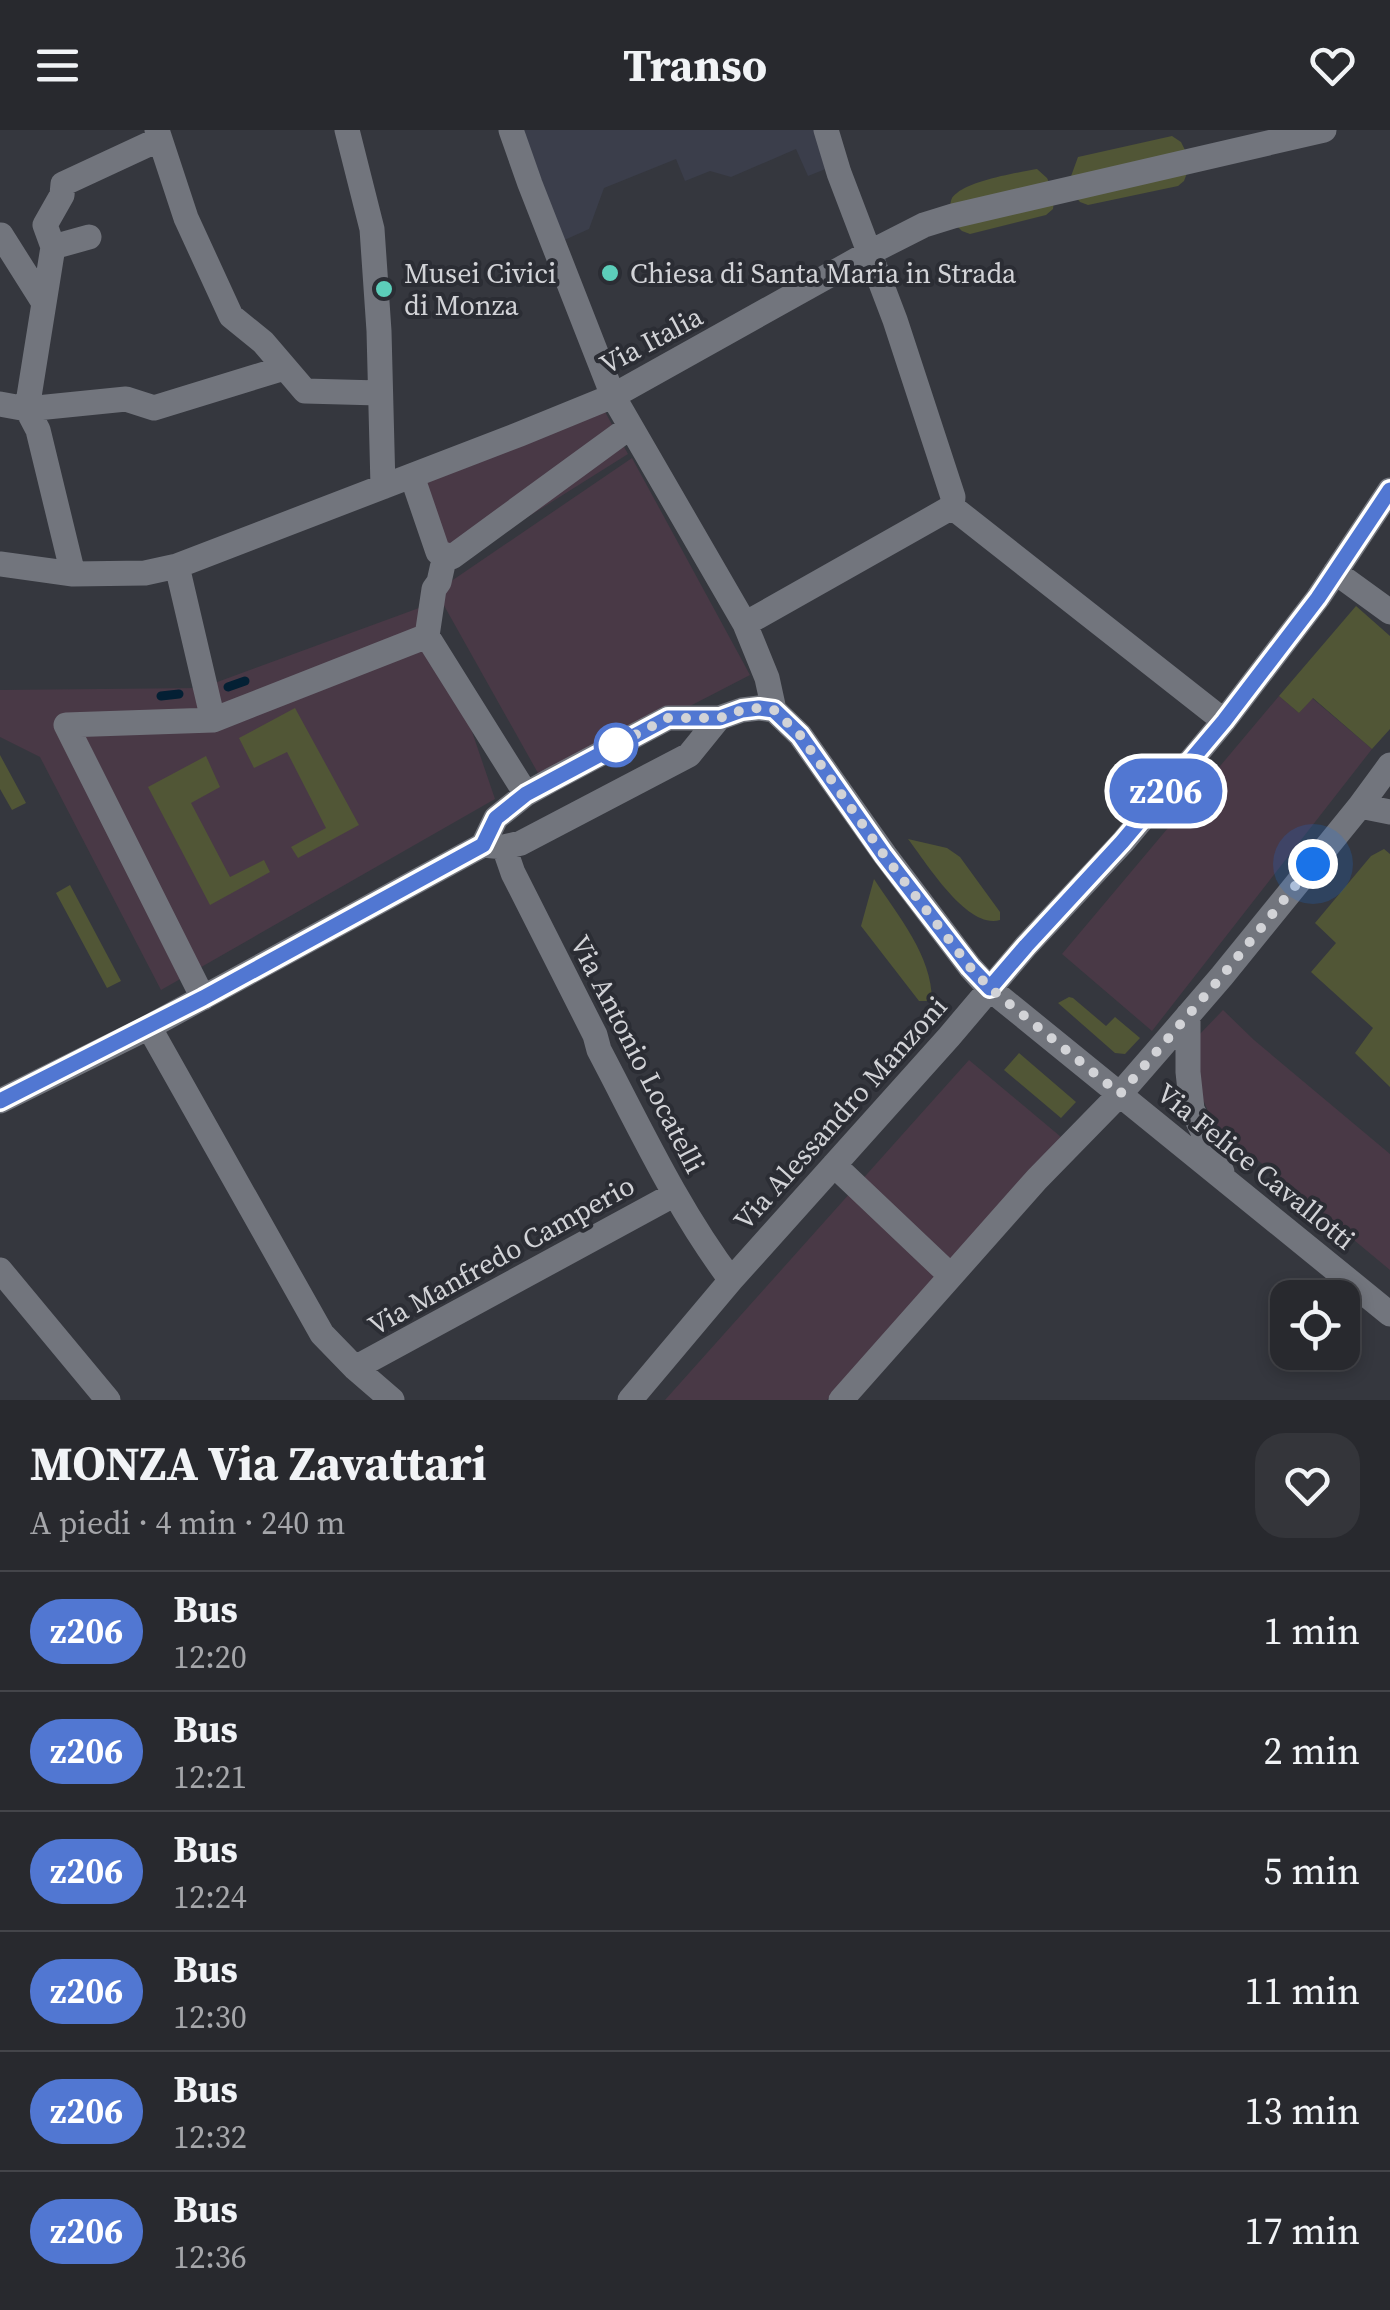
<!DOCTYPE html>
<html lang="it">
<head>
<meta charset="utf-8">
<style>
  :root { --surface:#28292e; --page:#34353a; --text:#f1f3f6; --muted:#a5a6aa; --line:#44454a }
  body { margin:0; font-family:"Source Serif 4",serif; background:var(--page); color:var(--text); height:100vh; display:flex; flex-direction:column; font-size:38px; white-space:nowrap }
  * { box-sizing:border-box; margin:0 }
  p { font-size:32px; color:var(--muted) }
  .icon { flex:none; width:55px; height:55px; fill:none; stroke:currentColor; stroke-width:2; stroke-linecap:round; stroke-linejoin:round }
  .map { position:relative; height:1270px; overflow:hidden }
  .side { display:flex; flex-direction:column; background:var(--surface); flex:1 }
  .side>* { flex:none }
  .badge { padding:0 20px; border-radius:32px; font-size:35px; line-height:65px }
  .controls { position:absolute; left:1270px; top:1150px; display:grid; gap:20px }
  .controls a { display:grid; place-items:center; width:90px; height:90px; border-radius:20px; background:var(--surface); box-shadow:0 5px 15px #0003,0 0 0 2px var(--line); font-size:50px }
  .you { position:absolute; width:50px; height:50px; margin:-25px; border:8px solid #fff; border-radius:50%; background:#1a73e8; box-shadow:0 0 0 15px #1a73e833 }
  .map>.badge { position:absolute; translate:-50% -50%; box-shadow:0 0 0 5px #fff }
  .round { display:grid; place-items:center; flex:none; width:105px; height:105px; border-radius:30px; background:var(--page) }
  .headline { display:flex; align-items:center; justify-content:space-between; height:170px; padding:0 30px }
  h1 { font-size:48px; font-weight:700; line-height:75px }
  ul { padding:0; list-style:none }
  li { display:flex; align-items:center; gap:30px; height:120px; padding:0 30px; border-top:2px solid var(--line) }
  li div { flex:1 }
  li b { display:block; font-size:38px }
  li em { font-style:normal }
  li .badge { min-width:110px; font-weight:700; text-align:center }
  header { display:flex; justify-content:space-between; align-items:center; height:130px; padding:0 30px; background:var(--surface); font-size:45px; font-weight:700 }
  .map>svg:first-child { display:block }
</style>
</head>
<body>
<header><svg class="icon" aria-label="menu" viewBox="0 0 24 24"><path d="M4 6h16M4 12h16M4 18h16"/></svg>Transo<svg class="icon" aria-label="heart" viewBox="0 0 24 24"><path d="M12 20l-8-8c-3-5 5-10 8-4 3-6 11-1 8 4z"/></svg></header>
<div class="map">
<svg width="1390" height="1270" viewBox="0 0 1390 1270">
  <rect width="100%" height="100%" fill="#35373e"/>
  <path fill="#493946" d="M 603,278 L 628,324 L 456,432 L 447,454 L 632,328 L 750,545 L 543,652 L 437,463 L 437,499 L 495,669 L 161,860 L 40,627 L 0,607 L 0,560 L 201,558 L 419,478 L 436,451 L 422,352 Z
    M 1279,566 L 1299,583 L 1312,568 L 1372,619 L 1152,901 L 1062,824 Z
    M 1223,880 L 1254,910 L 1390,1024 L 1390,1140 L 1213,993 L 1201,965 L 1198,906 Z
    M 969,930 L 1061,1007 L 827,1270 L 665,1270 Z"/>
  <path fill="#3b3e4b" d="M 523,0 L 822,0 L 833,36 L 808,46 L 796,19 L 731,47 L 710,41 L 685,51 L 676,29 L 604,58 L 589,99 L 560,112 Z"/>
  <path fill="#515636" d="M 1172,6 L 1181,12 L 1186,22 L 1070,49 L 1078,27 Z
    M 1037,39 L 1047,48 L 1050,54 L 950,77 C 951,70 951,67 957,63 C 973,50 1016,43 1037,39 Z
    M 1187,43 L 1184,51 L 1178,56 L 1088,75 L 1080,72 L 1075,66 Z
    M 1054,71 L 1053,79 L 1046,85 L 970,104 L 962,101 L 956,95 Z
    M 1356,476 L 1390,506 L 1390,599 L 1372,619 L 1313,568 L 1299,583 L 1279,566 Z
    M 295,578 L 359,695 L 298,728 L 291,717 L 326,698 L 287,622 L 254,638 L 239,608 Z
    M 0,625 L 26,673 L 12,680 L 0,659 Z
    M 206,626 L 220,657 L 191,673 L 230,747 L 264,730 L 270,742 L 210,775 L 148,657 Z
    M 908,709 L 947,718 L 960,727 L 1000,782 L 1000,790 C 967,800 926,732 908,709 Z
    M 1384,719 L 1390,724 L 1390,957 L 1355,923 L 1373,898 L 1311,842 L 1336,813 L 1315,793 L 1371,726 Z
    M 874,749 C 898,786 932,825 932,871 L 919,871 L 861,796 Z
    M 70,755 L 121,851 L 107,858 L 56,763 Z
    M 1069,867 L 1073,868 L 1106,896 L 1115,887 L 1140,908 L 1125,924 L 1115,923 L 1058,873 Z
    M 1019,923 L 1076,972 L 1061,988 L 1004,940 Z"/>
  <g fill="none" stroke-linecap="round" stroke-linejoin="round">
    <path stroke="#042034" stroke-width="9" d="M 228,557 L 245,551
      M 161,566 L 179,564"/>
    <path stroke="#72757d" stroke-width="25" d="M 157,0 L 186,88 L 231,186 L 263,212 L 305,261 L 379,263
      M 347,0 L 372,99 L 379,201 L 383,357
      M 511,0 L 530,54 L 613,266 L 745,494 L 767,548 L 774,580 L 800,605 L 885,725 L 970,837 L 990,859 L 1390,1184
      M 826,0 L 839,43 L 895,190 L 953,367 L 952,377
      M 1,105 L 44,173
      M 53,117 L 89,107
      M 0,274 L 27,279 L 126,269 L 154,278 L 284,238
      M 412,346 L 438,422 L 452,427 L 630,297
      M 952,377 L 1224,591
      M 0,434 L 73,444 L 145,443 L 177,436 L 520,304 L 613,266 L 869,123 L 924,95 L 953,86 L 1324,0
      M 177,436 L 213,590
      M 1335,442 L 1390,482
      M 73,444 L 38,300 L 27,279 L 53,117 L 45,95 L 62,65 L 63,54 L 160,9
      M 745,494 L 952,377
      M 427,506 L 434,459 L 439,452 L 445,425
      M 1360,676 L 1390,682
      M 483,715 L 496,688 L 526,664 L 553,649 L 668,588 L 719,588
      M 504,717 L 513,743 L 595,905 L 599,920 C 640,998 678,1080 731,1150
      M 203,868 L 66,595 L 213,590 L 427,506 L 526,664
      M 1188,885 L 1188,942 L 1192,979 L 1222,1042
      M 149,897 L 322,1204 L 355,1238 L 392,1270
      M 0,971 L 149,897 L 483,715 L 504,717 L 521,713 L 689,625 L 719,588 L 742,580 L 759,578 L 774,580
      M 834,1035 L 951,1146
      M 0,1140 L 108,1270
      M 355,1238 L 675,1064
      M 630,1270 L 731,1150 L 949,907 L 1026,816 L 1123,712 L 1224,591 L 1318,468 L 1390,360
      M 841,1270 L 1037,1049 L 1120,964 L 1160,918 L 1222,846 L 1360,676 L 1390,635"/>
  </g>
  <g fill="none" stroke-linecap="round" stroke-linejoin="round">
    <g stroke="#fff" stroke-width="22">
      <path id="line" d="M 0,971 L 203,868 L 483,715 L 496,688 L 526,664 L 668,588 L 720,588 L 742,580 L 759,578 L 774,580 L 800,605 L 884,725 L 970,837 L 990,858 L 1026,816 L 1122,712 L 1224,591 L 1318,468 L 1390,360"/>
    </g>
    <use href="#line" stroke="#5177d2" stroke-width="15"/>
    <path stroke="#d2d3d7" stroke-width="10" stroke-dasharray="0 18" d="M 616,615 L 610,618 L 668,588 L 720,588 L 742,580 L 759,578 L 774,580 L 800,605 L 884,725 L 970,837 L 990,858 L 1120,964 L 1222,846 L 1313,734"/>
  </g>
  <g fill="#5cceba" stroke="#2b2d34" stroke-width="4">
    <circle cx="610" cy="143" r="10"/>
    <circle cx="384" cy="159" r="10"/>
  </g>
  <circle fill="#fff" stroke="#5177d2" stroke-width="5" cx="616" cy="615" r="20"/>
  <g text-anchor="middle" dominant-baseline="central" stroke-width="8" stroke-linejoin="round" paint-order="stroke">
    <g font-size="28" fill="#d2d3d7" stroke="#2b2d34" text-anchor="start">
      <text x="404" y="143">Musei Civici<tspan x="404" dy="32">di Monza</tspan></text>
      <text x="630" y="143">Chiesa di Santa Maria in Strada</text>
    </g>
    <g font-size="28" fill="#d2d3d7" stroke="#2b2d34">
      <text transform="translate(651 210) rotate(-28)">Via Italia</text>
      <text transform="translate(638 924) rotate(63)">Via Antonio Locatelli</text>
      <text transform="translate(840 983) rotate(-48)">Via Alessandro Manzoni</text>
      <text transform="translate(1256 1036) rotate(39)">Via Felice Cavallotti</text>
      <text transform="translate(501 1125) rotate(-29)">Via Manfredo Camperio</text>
    </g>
  </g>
</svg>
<div class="controls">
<a><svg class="icon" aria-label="locate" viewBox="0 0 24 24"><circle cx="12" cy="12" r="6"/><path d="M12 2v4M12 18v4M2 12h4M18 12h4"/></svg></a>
</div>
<div class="you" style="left:1313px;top:734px"></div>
<b class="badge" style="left:1166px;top:661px;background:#5177d2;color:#fff">z206</b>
</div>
<section class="side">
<div class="headline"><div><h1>MONZA Via Zavattari</h1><p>A piedi · 4 min · 240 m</p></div><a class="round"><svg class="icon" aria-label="heart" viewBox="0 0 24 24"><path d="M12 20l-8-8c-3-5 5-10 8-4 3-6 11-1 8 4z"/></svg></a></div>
<ul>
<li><span class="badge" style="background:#5177d2;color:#fff">z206</span><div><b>Bus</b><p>12:20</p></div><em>1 min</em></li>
<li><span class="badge" style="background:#5177d2;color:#fff">z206</span><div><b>Bus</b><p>12:21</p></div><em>2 min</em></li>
<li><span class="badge" style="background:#5177d2;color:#fff">z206</span><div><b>Bus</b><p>12:24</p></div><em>5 min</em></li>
<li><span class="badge" style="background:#5177d2;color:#fff">z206</span><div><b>Bus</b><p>12:30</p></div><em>11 min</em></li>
<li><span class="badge" style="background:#5177d2;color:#fff">z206</span><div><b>Bus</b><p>12:32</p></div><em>13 min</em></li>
<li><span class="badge" style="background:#5177d2;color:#fff">z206</span><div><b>Bus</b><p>12:36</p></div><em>17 min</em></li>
</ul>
</section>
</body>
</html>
